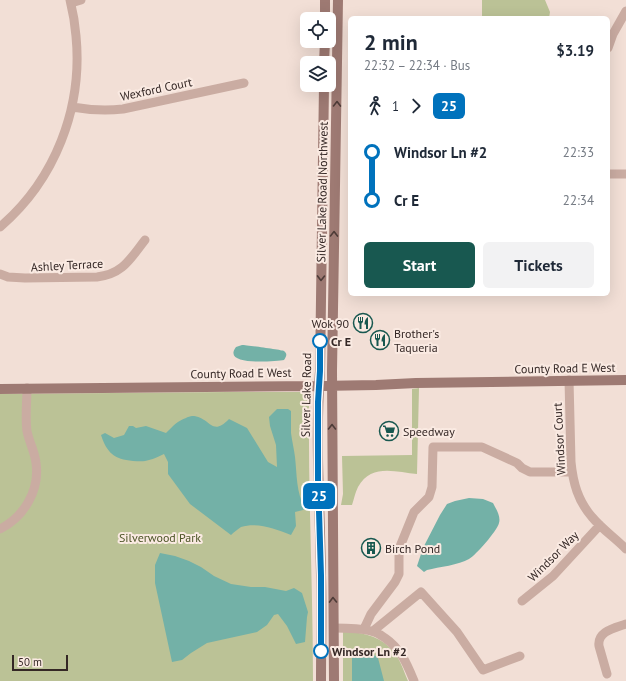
<!DOCTYPE html>
<html lang="en">
<head>
<meta charset="utf-8">
<style>
  :root { --surface:#fff; --page:#f2f2f3; --text:#1f2937; --muted:#747a83; --accent:#185850 }
  body { margin:0; font-family:"PT Sans",sans-serif; background:var(--page); color:var(--text); height:100vh; display:flex; flex-direction:column; font-size:15px; white-space:nowrap }
  * { box-sizing:border-box; margin:0 }
  p { font-size:13px; color:var(--muted) }
  .icon { flex:none; width:22px; height:22px; fill:none; stroke:currentColor; stroke-width:2; stroke-linecap:round; stroke-linejoin:round }
  .map { position:relative; flex:1; overflow:hidden }
  .details { position:absolute; left:348px; top:16px; width:262px; height:280px; display:flex; flex-direction:column; background:var(--surface); border-radius:6px; box-shadow:0 4px 16px #0002 }
  .details>* { flex:none }
  .badge { padding:0 8px; border-radius:6px; font-size:14px; line-height:26px }
  .tools { position:absolute; left:300px; top:12px; display:grid; gap:8px }
  .tools a { display:grid; place-items:center; width:36px; height:36px; border-radius:6px; background:var(--surface); box-shadow:0 4px 16px #0002; font-size:20px }
  .scale { position:absolute; left:12px; bottom:10px; width:56px; box-sizing:border-box; padding-left:4px; border:2px solid #342725; border-top:0; font-size:11px; line-height:14px; white-space:nowrap; color:#342725; -webkit-text-stroke:3px #faeae2; paint-order:stroke }
  .map>.badge { position:absolute; translate:-50% -50%; box-shadow:0 0 0 2px #fff }
  .legs { display:flex; align-items:center; gap:6px; height:44px; padding:0 16px; font-size:13px }
  .legs p { margin-inline-start:auto }
  .headline { display:flex; align-items:center; justify-content:space-between; height:68px; padding:0 16px }
  h1 { font-size:22px; font-weight:600; line-height:30px }
  .primary-button { display:flex; gap:8px; margin-top:auto; padding:8px 16px }
  .primary-button a { flex:1; height:46px; border-radius:6px; background:var(--accent); color:#fff; font-size:16px; font-weight:600; line-height:46px; text-align:center }
  .primary-button a+a { background:var(--page); color:var(--text) }
  ul { padding:0 16px; list-style:none }
  li { display:flex; align-items:center; gap:14px; height:48px; font-size:15px }
  li i { display:grid; place-items:center; width:6px; height:100%; margin:0 5px; background:currentColor }
  li i::after { content:''; width:10px; height:10px; margin:-5px; border:3px solid; border-radius:50%; background:var(--surface) }
  li p { margin-inline-start:auto }
  li:first-child i { background:linear-gradient(#0000 50%,currentColor 0) }
  li:last-child i { background:linear-gradient(currentColor 50%,#0000 0) }
  .map>svg:first-child { display:block }
</style>
</head>
<body>
<div class="map">
<svg width="626" height="681" viewBox="0 0 626 681">
  <rect width="100%" height="100%" fill="#f2dfd6"/>
  <path fill="#bbc296" d="M 482,0 L 545,0 L 550,12 L 549,18 L 482,18 Z
    M 419,388 L 417,474 C 396,472 371,463 358,487 C 355,493 354,499 352,505 L 341,505 L 343,494 L 342,456 L 412,455 L 412,389 Z
    M 228,392 L 303,392 L 308,394 L 307,396 L 309,400 C 308,494 313,587 313,681 L 0,681 L 0,394 Z
    M 343,632 C 362,631 382,637 394,652 C 401,661 404,672 408,681 L 343,681 Z"/>
  <path fill="#73b1a7" d="M 242,345 C 246,345 282,350 284,351 C 288,354 286,357 284,360 C 276,361 221,367 236,347 Z
    M 277,409 L 288,409 L 291,411 C 291,418 291,426 291,433 C 292,441 294,449 295,457 C 297,474 296,493 305,508 L 303,510 L 295,512 L 296,526 L 291,535 C 275,529 258,522 241,527 C 238,529 234,532 231,535 L 190,504 L 168,474 L 168,462 L 164,454 C 159,456 154,459 149,460 C 144,462 138,461 133,461 C 114,459 107,453 101,435 L 105,433 L 114,438 L 124,435 L 129,426 L 133,426 L 136,428 L 146,426 L 166,433 C 173,426 177,421 186,418 C 187,417 191,416 192,416 C 210,416 211,438 229,419 L 247,428 L 268,462 L 277,467 L 276,445 L 270,426 L 269,417 Z
    M 469,498 L 483,499 L 493,503 C 496,509 501,516 499,523 C 497,531 476,555 469,559 C 459,565 439,567 427,570 L 424,572 L 417,566 L 423,548 L 440,515 L 447,504 L 455,501 Z
    M 160,553 L 175,556 L 189,561 L 201,567 L 214,576 L 231,584 L 251,587 L 265,587 L 286,591 L 294,588 L 302,593 L 308,612 L 307,617 L 305,642 L 296,644 L 287,626 L 278,614 L 274,615 L 267,625 L 257,632 L 207,643 L 191,653 L 182,660 L 172,662 L 155,583 L 155,565 Z
    M 368,650 L 378,658 L 384,681 L 352,681 L 352,658 L 362,651 Z"/>
  <g fill="none" stroke-linecap="round" stroke-linejoin="round">
    <path stroke="#caaca2" stroke-width="9" d="M 71,3 L 81,0
      M 608,48 L 613,34 L 626,11
      M 72,107 C 89,110 105,111 123,109 L 244,83
      M 608,174 L 626,174
      M 0,227 C 55,180 83,108 76,36 C 75,24 73,12 70,0
      M 0,274 L 8,277 L 25,278 L 97,277 C 123,274 130,259 145,240
      M 569,380 L 571,462 C 573,483 578,501 592,517 C 602,529 615,538 626,549
      M 0,529 C 24,517 40,490 36,463 C 35,452 29,442 27,431 C 25,417 27,402 27,388
      M 522,601 L 553,576 L 600,525
      M 334,628 C 346,628 359,628 371,631 C 376,632 381,635 385,638 C 401,649 407,664 414,681
      M 364,629 L 371,614 L 395,582 L 399,574 L 399,549 L 414,512 L 429,497 L 432,487 L 433,447 L 482,447 L 517,463 L 522,468 L 530,472 L 572,472
      M 373,631 L 421,592 L 457,632 L 483,670 L 520,656
      M 607,674 L 599,646 C 597,631 615,628 626,624"/>
    <path stroke="#9e7a73" stroke-width="10" d="M 325,19 L 325,0
      M 324,63 L 325,41
      M 0,389 L 319,386 L 376,385 L 416,383 L 626,380
      M 321,681 C 321,646 322,610 321,575 C 320,507 315,439 320,371 L 324,85
      M 334,681 L 332,371 L 338,0"/>
  </g>
  <defs><path id="oneway-chevron" d="M-2-3.5L2.5 0L-2 3.5" fill="none" stroke-width="1.6" stroke-linecap="round" stroke-linejoin="round"/></defs>
  <g stroke="#4e3c38">
    <use href="#oneway-chevron" transform="translate(337 104) rotate(-89)"/>
    <use href="#oneway-chevron" transform="translate(334 234) rotate(-89)"/>
    <use href="#oneway-chevron" transform="translate(321 278) rotate(91)"/>
    <use href="#oneway-chevron" transform="translate(332 427) rotate(-90)"/>
    <use href="#oneway-chevron" transform="translate(333 600) rotate(-91)"/>
  </g>
  <g fill="none" stroke-linecap="round" stroke-linejoin="round">
    <g stroke="#fff" stroke-width="9">
      <path id="line-1" d="M 320,341 L 320,371 L 318,402 L 318,479 L 321,575 L 321,651"/>
    </g>
    <use href="#line-1" stroke="#0072bc" stroke-width="6"/>
  </g>
  <defs>
    <g id="restaurant-ring" transform="scale(1)"><circle r="9.5" fill="#faeae2" stroke="#185850" stroke-width="1.5"/><path d="M-5-6h1v4h1v-4h1v4h1v-4h1v5L-1.5 .5V6h-2V.5L-5-1ZM5-6V6H3V1.5H1.5Q1.5-4 5-6Z" fill="#185850"/></g>
    <g id="supermarket-ring" transform="scale(1)"><circle r="9.5" fill="#faeae2" stroke="#185850" stroke-width="1.5"/><path d="M-6-5.5h2.5l.6 2H6L4.5 2H-2.5L-4.4-4H-6ZM-1.5 3.2a1.3 1.3 0 1 0 .1 0ZM3 3.2a1.3 1.3 0 1 0 .1 0Z" fill="#185850"/></g>
    <g id="building-ring" transform="scale(1)"><circle r="9.5" fill="#faeae2" stroke="#185850" stroke-width="1.5"/><path d="M-4-6H4V6H1V3H-1V6H-4ZM-2.5-4.3h1.7v1.8h-1.7ZM.8-4.3h1.7v1.8H.8ZM-2.5-1h1.7V.8h-1.7ZM.8-1h1.7V.8H.8Z" fill="#185850"/></g>
  </defs>
  <g fill-rule="evenodd">
    <use href="#restaurant-ring" x="363" y="323"/>
    <use href="#restaurant-ring" x="380" y="340"/>
    <use href="#supermarket-ring" x="389" y="431"/>
    <use href="#building-ring" x="371" y="548"/>
  </g>
  <g fill="#fff" stroke="#0072bc" stroke-width="2">
    <circle cx="320" cy="341" r="7"/>
    <circle cx="321" cy="651" r="7"/>
  </g>
  <g text-anchor="middle" dominant-baseline="central" stroke-width="4" stroke-linejoin="round" paint-order="stroke">
    <g font-size="12" fill="#342725" stroke="#faeae2">
      <text transform="translate(156 89) rotate(-12)">Wexford Court</text>
      <text transform="translate(322 192) rotate(-89)">Silver Lake Road Northwest</text>
      <text transform="translate(67 265) rotate(-3)">Ashley Terrace</text>
      <text transform="translate(565 368) rotate(-1)">County Road E West</text>
      <text transform="translate(241 373) rotate(-1)">County Road E West</text>
      <text transform="translate(306 395) rotate(-89)">Silver Lake Road</text>
      <text transform="translate(559 439) rotate(-93)">Windsor Court</text>
      <text transform="translate(553 556) rotate(-45)">Windsor Way</text>
    </g>
    <g font-size="12" fill="#342725" stroke="#faeae2" text-anchor="start">
      <text x="349" y="323" text-anchor="end">Wok 90</text>
      <text x="394" y="333">Brother's<tspan x="394" dy="14">Taqueria</tspan></text>
      <text x="403" y="431">Speedway</text>
      <text x="385" y="548">Birch Pond</text>
    </g>
    <g font-size="12" font-weight="bold" fill="#342725" stroke="#faeae2" text-anchor="start">
      <text x="331" y="341">Cr E</text>
      <text x="332" y="651">Windsor Ln #2</text>
    </g>
    <g font-size="12" fill="#4c5427" stroke="#faeae2">
      <text x="160" y="537">Silverwood Park</text>
    </g>
  </g>
</svg>
<div class="tools">
<a><svg class="icon" aria-label="locate" viewBox="0 0 24 24"><circle cx="12" cy="12" r="6"/><path d="M12 2v4M12 18v4M2 12h4M18 12h4"/></svg></a>
<a><svg class="icon" aria-label="layers" viewBox="0 0 24 24"><path d="M12 4l9 5-9 5-9-5zM3 14l9 5 9-5"/></svg></a>
</div>
<div class="scale">50 m</div>
<b class="badge" style="left:319px;top:496px;background:#0072bc;color:#fff">25</b>
<section class="details">
<div class="headline"><div><h1>2 min</h1><p>22:32 – 22:34 · Bus</p></div><b>$3.19</b></div>
<div class="legs"><svg class="icon" aria-label="walk" viewBox="0 0 24 24"><circle cx="13" cy="4" r="2"/><path d="M13 8l-2 6 4 7M11 14l-3 7M7 12l3-4h3l4 4"/></svg>1<svg class="icon" aria-label="forward" viewBox="0 0 24 24"><path d="M9 5l7 7-7 7"/></svg><b class="badge" style="background:#0072bc;color:#fff">25</b></div>
<ul>
<li><i style="color:#0072bc"></i><b>Windsor Ln #2</b><p>22:33</p></li>
<li><i style="color:#0072bc"></i><b>Cr E</b><p>22:34</p></li>
</ul>
<div class="primary-button"><a>Start</a><a>Tickets</a></div>
</section>
</div>
</body>
</html>
